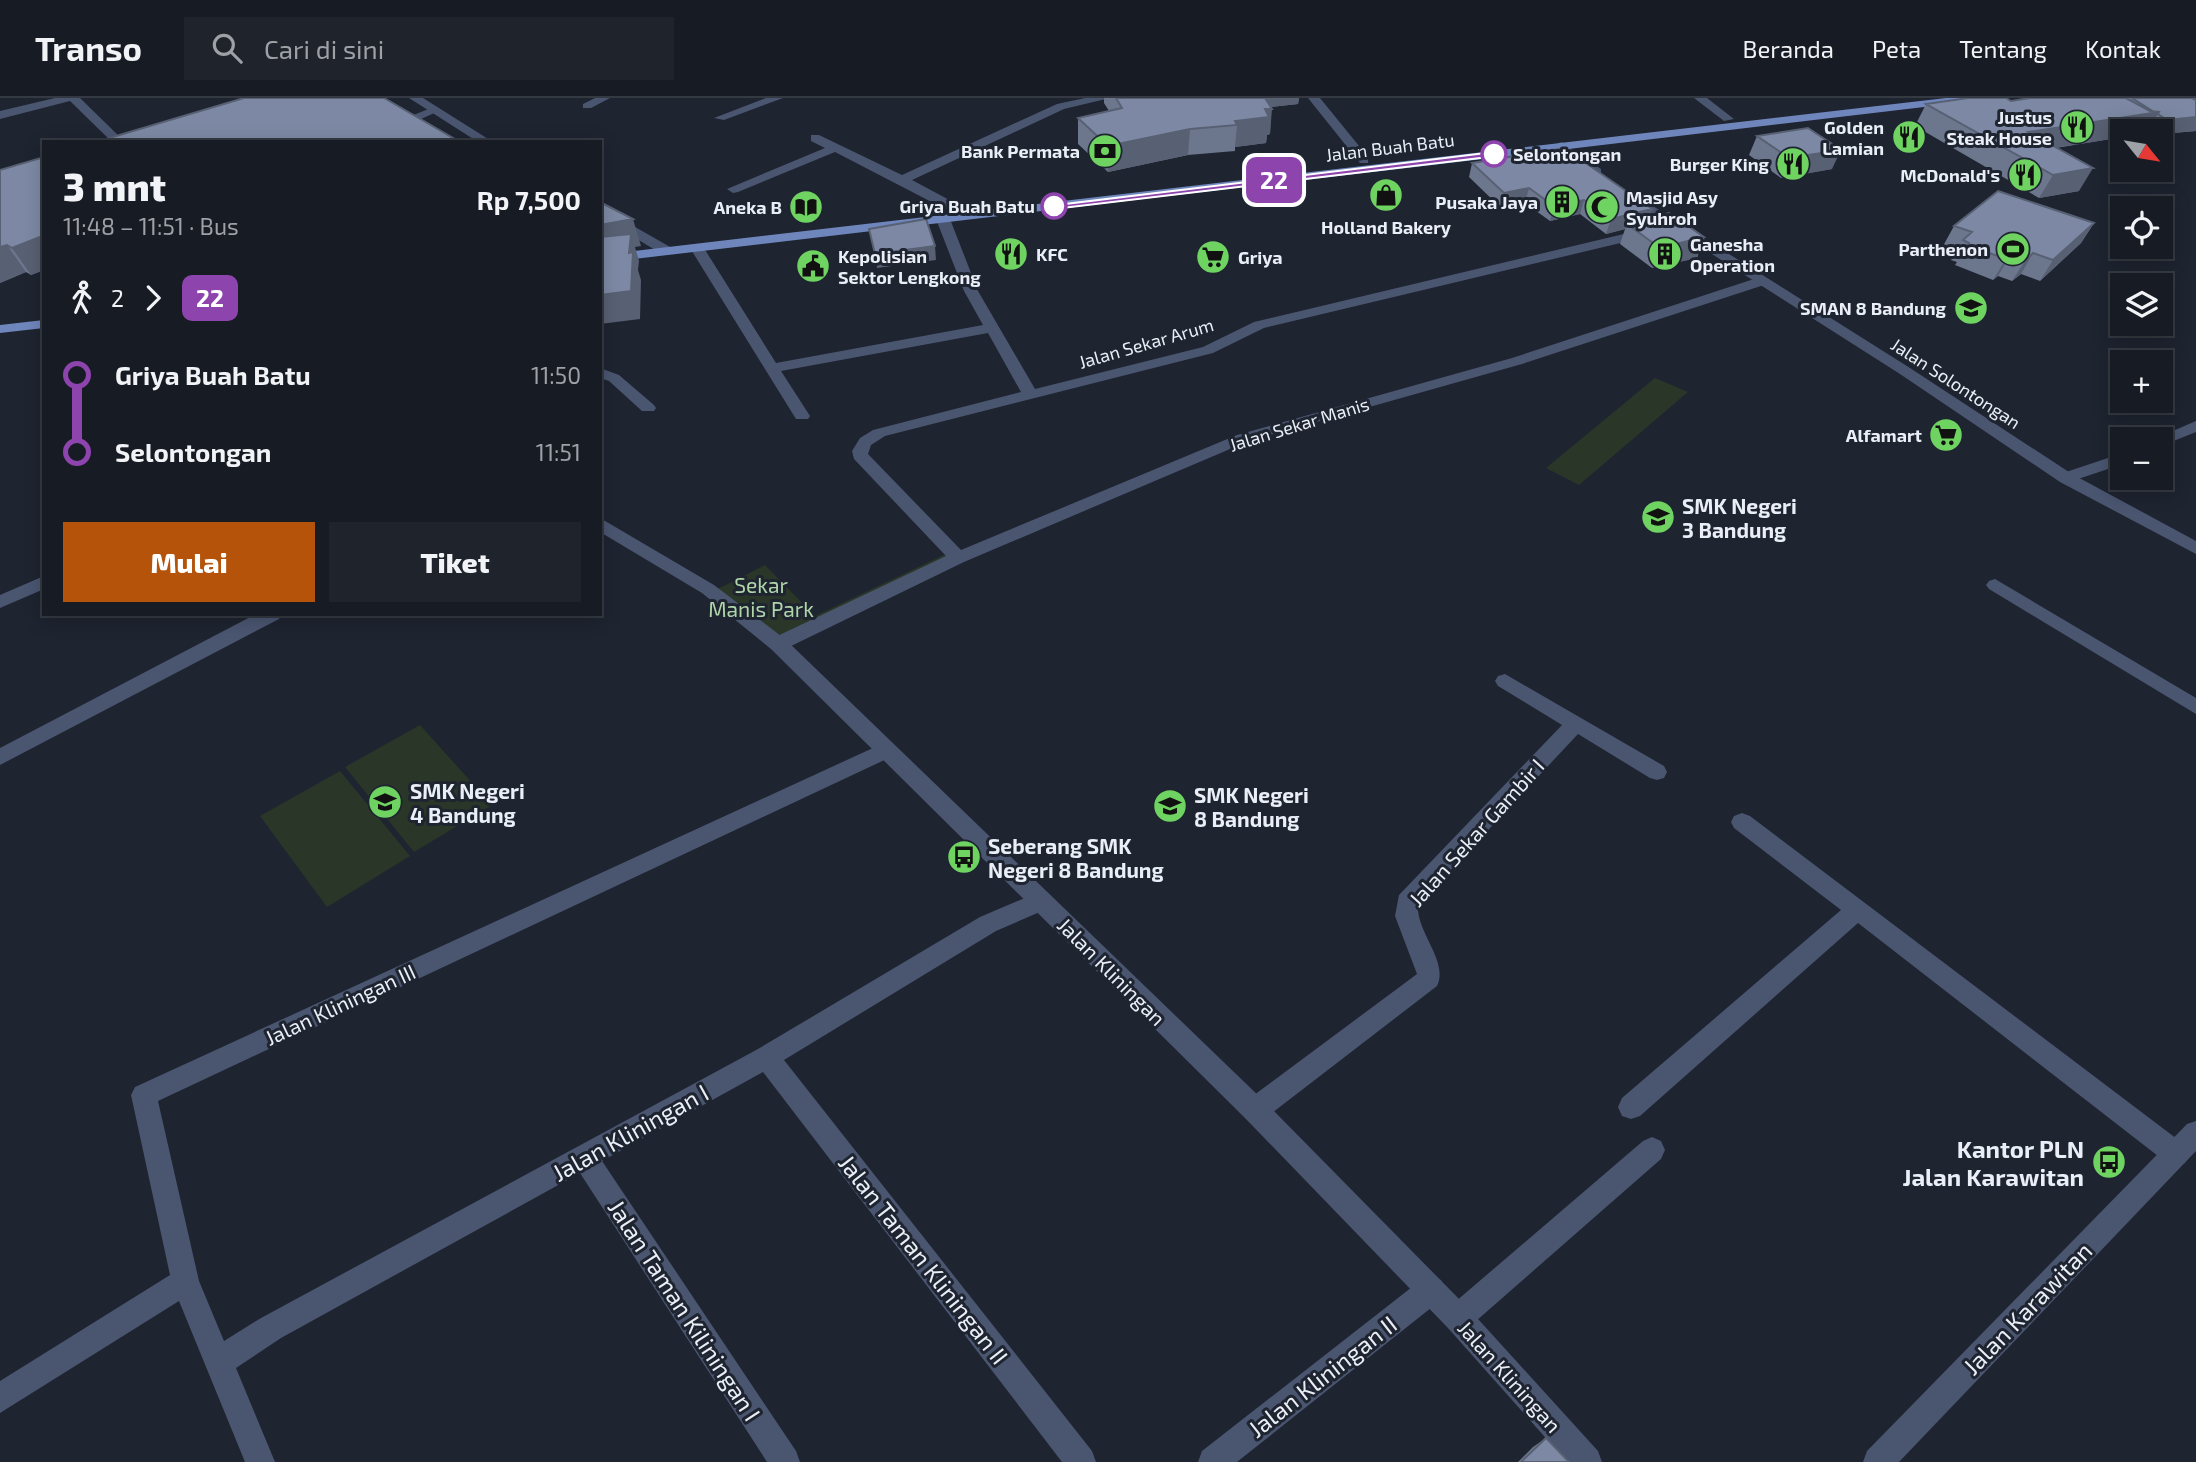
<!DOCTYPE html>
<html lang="id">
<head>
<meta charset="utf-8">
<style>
  :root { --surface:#161b24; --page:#1f242c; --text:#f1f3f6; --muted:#9ea1a6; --line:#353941; --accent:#b45309 }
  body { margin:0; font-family:"Exo 2",sans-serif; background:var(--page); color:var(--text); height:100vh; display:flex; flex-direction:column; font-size:26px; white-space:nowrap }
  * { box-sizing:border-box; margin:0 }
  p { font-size:23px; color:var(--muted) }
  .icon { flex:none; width:38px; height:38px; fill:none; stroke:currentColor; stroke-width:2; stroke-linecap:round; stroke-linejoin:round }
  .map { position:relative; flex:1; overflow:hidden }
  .side { position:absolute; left:42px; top:42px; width:560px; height:476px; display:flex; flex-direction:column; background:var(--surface); border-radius:0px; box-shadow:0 4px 18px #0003,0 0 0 2px var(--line) }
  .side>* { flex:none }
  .badge { padding:0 14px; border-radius:10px; font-size:24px; line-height:46px }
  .needle { width:46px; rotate:120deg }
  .buttons { position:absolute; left:2110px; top:21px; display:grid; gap:14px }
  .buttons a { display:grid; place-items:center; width:63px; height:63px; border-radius:0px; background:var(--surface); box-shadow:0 4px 18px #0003,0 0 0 2px var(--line); font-size:35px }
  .map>.badge { position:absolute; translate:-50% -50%; box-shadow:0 0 0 4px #fff }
  .legs { display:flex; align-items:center; gap:10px; height:77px; padding:0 21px; font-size:23px }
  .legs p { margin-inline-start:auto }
  .headline { display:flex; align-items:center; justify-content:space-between; height:119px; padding:0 21px }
  h1 { font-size:38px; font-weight:800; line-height:52px }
  .cta { display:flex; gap:14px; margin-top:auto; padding:14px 21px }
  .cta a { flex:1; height:80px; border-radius:0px; background:var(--accent); color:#fff; font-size:28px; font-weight:800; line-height:80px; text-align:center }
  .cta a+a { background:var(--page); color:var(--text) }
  ul { padding:0 21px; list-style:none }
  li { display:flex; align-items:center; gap:24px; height:77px; font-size:26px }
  li i { display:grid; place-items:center; width:10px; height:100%; margin:0 9px; background:currentColor }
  li i::after { content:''; width:18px; height:18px; margin:-9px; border:5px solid; border-radius:50%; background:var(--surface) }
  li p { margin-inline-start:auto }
  li:first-child i { background:linear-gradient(#0000 50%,currentColor 0) }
  li:last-child i { background:linear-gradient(currentColor 50%,#0000 0) }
  header { display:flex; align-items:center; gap:42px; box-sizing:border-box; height:98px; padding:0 35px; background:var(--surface); border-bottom:2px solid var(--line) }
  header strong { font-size:33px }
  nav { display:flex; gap:38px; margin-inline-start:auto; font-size:24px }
  .search { width:490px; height:63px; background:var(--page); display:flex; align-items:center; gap:18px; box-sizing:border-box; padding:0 24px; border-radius:0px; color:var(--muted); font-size:26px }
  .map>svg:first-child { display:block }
</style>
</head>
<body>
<header>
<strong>Transo</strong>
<div class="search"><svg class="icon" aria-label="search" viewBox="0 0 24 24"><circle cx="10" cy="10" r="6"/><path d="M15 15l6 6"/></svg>Cari di sini</div>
<nav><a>Beranda</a><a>Peta</a><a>Tentang</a><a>Kontak</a></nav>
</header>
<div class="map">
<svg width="2196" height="1364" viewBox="0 0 2196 1364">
  <rect width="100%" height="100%" fill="#1e2430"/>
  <path fill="#2a3728" d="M 1655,280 L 1688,294 L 1579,387 L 1546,370 Z
    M 948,455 L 953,460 L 779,543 L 716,492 L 765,467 L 815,518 Z
    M 420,627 L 492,707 L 414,754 L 345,669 Z
    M 340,673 L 410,758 L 327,809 L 260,718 Z"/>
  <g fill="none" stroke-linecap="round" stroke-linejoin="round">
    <path fill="#4a5570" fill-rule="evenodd" d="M 55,0 L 80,0 L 125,44 L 112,44 L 70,3 L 0,21 L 0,13 Z
      M 595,0 L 610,0 L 591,10 L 583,10 L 583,6 Z
      M 766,0 L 783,0 L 724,22 L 714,20 Z
      M 1085,0 L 1110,0 L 1064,11 L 912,82 L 955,105 L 955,111 L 945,111 L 835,54 L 738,94 L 733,95 L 727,91 L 825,50 L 811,43 L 811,37 L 819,37 L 902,77 L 1057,6 Z
      M 1694,0 L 1707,0 L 1734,21 L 1724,23 Z
      M 2189,0 L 2196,0 L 2196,4 Z
      M 431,10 L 441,12 L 421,21 L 456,44 L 441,44 L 406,20 Z
      M 943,117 L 950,121 L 978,193 L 1035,291 L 1203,249 L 1254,224 L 1649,130 L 1656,134 L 1654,137 L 1264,230 L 1213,255 L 885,338 L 871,347 L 868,356 L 961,452 L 1237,337 L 1512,260 L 1754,181 L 1764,181 L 1766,184 L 1764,187 L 1522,266 L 1249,343 L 964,464 L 785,551 L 771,551 L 768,546 L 771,541 L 946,458 L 854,361 L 852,353 L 860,340 L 873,332 L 1021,294 L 988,235 L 781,273 L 810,318 L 808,321 L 796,321 L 690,150 L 697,146 L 702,147 L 776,265 L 983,227 L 964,193 L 936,121 Z
      M 600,270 L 619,277 L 654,307 L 656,310 L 654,313 L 642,313 L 609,283 L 600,280 Z
      M 2196,323 L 2196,334 L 2161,348 L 2161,341 L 2154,341 Z
      M 2123,355 L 2123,366 L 2066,385 L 2058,380 L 2060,376 Z
      M 44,478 L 44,491 L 0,510 L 0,497 Z
      M 1995,481 L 2196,600 L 2196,616 L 1989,491 L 1986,487 L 1989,483 Z
      M 256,516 L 281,516 L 279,521 L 0,667 L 0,650 Z
      M 1505,576 L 1664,668 L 1667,674 L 1664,680 L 1657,682 L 1650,680 L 1578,636 L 1418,807 C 1416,834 1449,863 1437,888 L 1264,1021 L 1255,1024 L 1246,1021 L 1242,1012 L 1246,1003 L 1417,876 L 1395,818 L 1399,797 L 1562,627 L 1498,588 L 1495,583 L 1498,578 Z
      M 886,644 L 893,646 L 896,652 L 893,658 L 158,1003 L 199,1183 L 224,1243 L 261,1220 L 758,951 L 980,819 L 1041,793 L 1049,796 L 1052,803 L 1049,810 L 996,833 L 784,962 L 1092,1353 L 1096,1364 L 1062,1364 L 763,974 L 602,1063 L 796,1353 L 800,1364 L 767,1364 L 580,1075 L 281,1240 L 236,1270 L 275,1364 L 245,1364 L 179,1203 L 0,1315 L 0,1283 L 170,1177 L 131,997 L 135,989 Z
      M 1742,715 L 1750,718 L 2185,1047 L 2189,1056 L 2185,1065 L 2176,1069 L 2167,1065 L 1858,825 L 1640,1018 L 1631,1021 L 1622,1018 L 1618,1009 L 1622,1000 L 1841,812 L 1734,730 L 1731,724 L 1734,718 Z
      M 1652,1039 L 1661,1043 L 1665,1052 L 1661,1061 L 1468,1230 L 1458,1234 L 1448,1230 L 1444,1220 L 1448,1210 L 1643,1043 Z
      M 1431,1178 L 1441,1182 L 1445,1192 L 1441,1202 L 1237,1364 L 1198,1364 L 1202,1353 L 1421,1182 Z"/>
    <path fill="#4a5570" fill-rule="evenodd" d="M 409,0 L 423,0 L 493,44 L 478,44 Z
      M 1308,0 L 1320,0 L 1368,59 L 1368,65 L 1360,65 Z
      M 1562,44 L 1601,71 L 1601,77 L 1593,77 L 1558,51 L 1558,45 Z
      M 1629,93 L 1910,270 L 2072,376 L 2196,443 L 2196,456 L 2060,384 L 1900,276 L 1624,100 L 1623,97 Z
      M 600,109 L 672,150 L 674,153 L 667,157 L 662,156 L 600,119 Z
      M 600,420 L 714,487 L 785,541 L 1264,1003 L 1468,1210 L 1598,1353 L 1602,1364 L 1567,1364 L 1448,1230 L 1246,1021 L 771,551 L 702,495 L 600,434 Z
      M 2196,1023 L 2196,1053 L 1899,1364 L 1863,1364 L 1867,1353 L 2187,1026 Z"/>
    <path fill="#6f86bc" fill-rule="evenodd" d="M 1946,0 L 1981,0 L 1975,3 L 600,165 L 600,157 Z
      M 44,222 L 44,230 L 0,235 L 0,227 Z"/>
  </g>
  <path fill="#6c768d" d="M 1104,0 L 1299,0 L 1298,6 L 1271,9 L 1270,36 L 1267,37 L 1266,45 L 1235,49 L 1235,53 L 1188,57 L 1108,74 L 1078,46 L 1078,20 L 1109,13 L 1104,5 Z
    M 2030,0 L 2192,0 L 2196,33 L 2161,36 L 2161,33 L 2153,33 L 2149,31 L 2147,33 L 2123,39 L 2056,50 L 2079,93 L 2039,100 L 1915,28 L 1926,6 L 2011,3 Z
    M 1757,38 L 1832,71 L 1781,80 L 1749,57 Z
    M 44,59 L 44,172 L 31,177 L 26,174 L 0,185 L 0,72 Z
    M 1472,65 L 1652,111 L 1649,120 L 1704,139 L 1697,160 L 1652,170 L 1620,146 L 1625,131 L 1606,136 L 1580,116 L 1550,123 L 1525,105 L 1500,109 L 1469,79 Z
    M 2094,125 L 2081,145 L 2040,183 L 2021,176 L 2012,183 L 1998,178 L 1993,182 L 1955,167 L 1957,164 L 1951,162 L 1957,153 L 1943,148 L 1954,128 Z
    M 1546,1340 L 1569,1364 L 1518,1364 L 1533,1349 Z"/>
  <path fill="#586073" d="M 1253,0 L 1299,0 L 1298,6 L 1252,11 Z
    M 1265,11 L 1272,11 L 1270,36 L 1267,37 L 1266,45 L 1235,49 L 1237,27 L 1235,23 Z
    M 2159,14 L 2147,33 L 2123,33 L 2123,39 L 2016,56 L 2028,34 Z
    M 2196,19 L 2196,33 L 2161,36 L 2161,33 L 2160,33 L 2167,22 Z
    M 1190,31 L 1188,57 L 1108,74 L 1108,48 Z
    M 1841,52 L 1832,71 L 1781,80 L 1789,60 Z
    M 2093,70 L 2079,93 L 2039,100 L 2053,77 Z
    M 1529,90 L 1525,105 L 1500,109 L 1504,95 Z
    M 1584,102 L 1580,116 L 1550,123 L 1554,108 Z
    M 1652,111 L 1647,125 L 1627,126 L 1625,131 L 1606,136 L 1611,121 Z
    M 633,121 L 641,148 L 635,149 L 639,163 L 638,172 L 641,182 L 640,221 L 600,226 L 600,127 Z
    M 2094,125 L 2081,145 L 2040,183 L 2053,162 Z
    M 40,139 L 44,144 L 44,172 L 31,177 L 12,150 Z
    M 1704,139 L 1697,160 L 1652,170 L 1660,150 Z
    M 7,147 L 26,174 L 0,185 L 0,149 Z
    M 935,148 L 936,162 L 877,170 L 875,156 Z
    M 2033,155 L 2021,176 L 2012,183 L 2025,163 Z
    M 2010,158 L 1998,178 L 1993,182 L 2006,161 Z"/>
  <path fill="#7d89a4" stroke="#586073" stroke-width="2" d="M 244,0 L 384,0 L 460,44 L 96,44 Z
    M 1116,0 L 1265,0 L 1272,11 L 1265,11 L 1269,19 L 1235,23 L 1237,27 L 1190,31 L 1108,48 L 1078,20 L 1122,10 Z
    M 1968,0 L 2006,0 L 2011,3 L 2030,0 L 2126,0 L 2150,13 L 2159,14 L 2028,34 L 2093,70 L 2053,77 L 1926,6 Z
    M 2132,0 L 2192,0 L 2196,2 L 2196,19 L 2167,22 L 2158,16 L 2159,14 L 2154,14 Z
    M 1808,30 L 1841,52 L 1789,60 L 1757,38 Z
    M 1564,50 L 1652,111 L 1611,121 L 1584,102 L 1554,108 L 1529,90 L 1504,95 L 1472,65 Z
    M 44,59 L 44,143 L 40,139 L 12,150 L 7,147 L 0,149 L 0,72 Z
    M 1998,93 L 2094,125 L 2053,162 L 2033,155 L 2025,163 L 2010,158 L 2006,161 L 1967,147 L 1969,145 L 1963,142 L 1972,134 L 1954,128 Z
    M 600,104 L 633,121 L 600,127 Z
    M 1669,115 L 1704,139 L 1660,150 L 1627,126 Z
    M 926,121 L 935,148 L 875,156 L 869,131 Z
    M 631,136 L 629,155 L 633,154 L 631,193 L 600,197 L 600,139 Z
    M 1546,1340 L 1569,1364 L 1521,1364 Z"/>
  <path fill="#8e44ad" stroke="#fff" stroke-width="2" d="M 1494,54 L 1497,58 L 1054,111 L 1049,108 Z"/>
  <defs>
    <g id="restaurant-disc" transform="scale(1.75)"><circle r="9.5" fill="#6ed360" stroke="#1e2430"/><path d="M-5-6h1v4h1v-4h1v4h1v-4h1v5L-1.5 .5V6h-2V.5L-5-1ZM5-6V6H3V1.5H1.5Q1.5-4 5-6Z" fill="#111"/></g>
    <g id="bank-disc" transform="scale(1.75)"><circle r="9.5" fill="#6ed360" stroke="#1e2430"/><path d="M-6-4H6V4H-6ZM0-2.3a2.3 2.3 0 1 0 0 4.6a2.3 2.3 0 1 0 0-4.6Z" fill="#111"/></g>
    <g id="shop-disc" transform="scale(1.75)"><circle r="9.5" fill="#6ed360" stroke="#1e2430"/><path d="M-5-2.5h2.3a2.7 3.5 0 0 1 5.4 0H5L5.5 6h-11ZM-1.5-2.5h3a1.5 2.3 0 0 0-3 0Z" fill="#111"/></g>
    <g id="building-disc" transform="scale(1.75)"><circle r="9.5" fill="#6ed360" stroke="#1e2430"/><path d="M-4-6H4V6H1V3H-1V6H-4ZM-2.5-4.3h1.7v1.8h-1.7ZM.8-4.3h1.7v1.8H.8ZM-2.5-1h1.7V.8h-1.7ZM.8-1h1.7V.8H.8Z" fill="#111"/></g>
    <g id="library-disc" transform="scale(1.75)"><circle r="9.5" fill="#6ed360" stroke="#1e2430"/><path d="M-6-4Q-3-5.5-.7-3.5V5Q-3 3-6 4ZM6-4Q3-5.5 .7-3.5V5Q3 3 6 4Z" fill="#111"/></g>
    <g id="mosque-disc" transform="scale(1.75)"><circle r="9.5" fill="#6ed360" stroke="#1e2430"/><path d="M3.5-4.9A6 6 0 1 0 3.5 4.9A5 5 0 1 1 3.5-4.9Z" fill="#111"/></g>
    <g id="stadium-disc" transform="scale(1.75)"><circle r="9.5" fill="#6ed360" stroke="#1e2430"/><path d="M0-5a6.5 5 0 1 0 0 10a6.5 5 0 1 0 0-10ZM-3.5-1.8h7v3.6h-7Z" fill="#111"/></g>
    <g id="supermarket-disc" transform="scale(1.75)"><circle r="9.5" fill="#6ed360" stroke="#1e2430"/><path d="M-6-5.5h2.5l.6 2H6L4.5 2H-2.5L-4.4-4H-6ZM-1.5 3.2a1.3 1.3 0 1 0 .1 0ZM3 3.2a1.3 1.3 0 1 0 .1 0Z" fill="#111"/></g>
    <g id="civic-disc" transform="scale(1.75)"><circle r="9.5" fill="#6ed360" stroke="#1e2430"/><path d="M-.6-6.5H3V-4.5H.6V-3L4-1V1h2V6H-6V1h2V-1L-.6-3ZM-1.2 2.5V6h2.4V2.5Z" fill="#111"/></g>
    <g id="school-disc" transform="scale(1.75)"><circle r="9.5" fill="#6ed360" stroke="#1e2430"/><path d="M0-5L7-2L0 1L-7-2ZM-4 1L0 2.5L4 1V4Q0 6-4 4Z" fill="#111"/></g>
    <g id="bus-disc" transform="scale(1.75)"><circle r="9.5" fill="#6ed360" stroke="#1e2430"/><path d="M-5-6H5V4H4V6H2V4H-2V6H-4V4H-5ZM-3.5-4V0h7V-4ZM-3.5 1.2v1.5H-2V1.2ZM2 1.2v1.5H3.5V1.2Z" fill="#111"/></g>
  </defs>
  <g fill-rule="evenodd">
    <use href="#restaurant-disc" x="2077" y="29"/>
    <use href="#restaurant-disc" x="1909" y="39"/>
    <use href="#bank-disc" x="1105" y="53"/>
    <use href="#restaurant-disc" x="1793" y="66"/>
    <use href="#restaurant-disc" x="2025" y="77"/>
    <use href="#shop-disc" x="1386" y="97"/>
    <use href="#building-disc" x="1562" y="104"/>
    <use href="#library-disc" x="806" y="109"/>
    <use href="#mosque-disc" x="1602" y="109"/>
    <use href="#stadium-disc" x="2013" y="151"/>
    <use href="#restaurant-disc" x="1011" y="156"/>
    <use href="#building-disc" x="1665" y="156"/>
    <use href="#supermarket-disc" x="1213" y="159"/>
    <use href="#civic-disc" x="813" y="168"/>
    <use href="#school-disc" x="1971" y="210"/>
    <use href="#supermarket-disc" x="1946" y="337"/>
    <use href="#school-disc" x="1658" y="419"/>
    <use href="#school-disc" x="385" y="704"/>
    <use href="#school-disc" x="1170" y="708"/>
    <use href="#bus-disc" x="964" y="759"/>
    <use href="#bus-disc" x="2109" y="1064"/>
  </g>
  <g fill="#fff" stroke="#8e44ad" stroke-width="3.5">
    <circle cx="1494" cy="56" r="12"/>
    <circle cx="1054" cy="108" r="12"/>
  </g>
  <g text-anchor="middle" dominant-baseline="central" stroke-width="6" stroke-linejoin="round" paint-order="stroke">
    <g font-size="18" font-weight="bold" fill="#eaeef7" stroke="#1e2430" text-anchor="end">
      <text x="2052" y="19">Justus<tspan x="2052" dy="21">Steak House</tspan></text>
      <text x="1884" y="29">Golden<tspan x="1884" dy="21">Lamian</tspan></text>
      <text x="1080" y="53">Bank Permata</text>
      <text x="1769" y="66">Burger King</text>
      <text x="2000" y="77">McDonald's</text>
      <text x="1626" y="99" text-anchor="start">Masjid Asy<tspan x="1626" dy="21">Syuhroh</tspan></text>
      <text x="1538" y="104">Pusaka Jaya</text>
      <text x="782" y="109">Aneka B</text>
      <text x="1386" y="129" text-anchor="middle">Holland Bakery</text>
      <text x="1690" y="146" text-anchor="start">Ganesha<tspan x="1690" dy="21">Operation</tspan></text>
      <text x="1988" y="151">Parthenon</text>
      <text x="1036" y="156" text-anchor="start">KFC</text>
      <text x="838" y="158" text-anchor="start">Kepolisian<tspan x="838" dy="21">Sektor Lengkong</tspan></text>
      <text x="1238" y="159" text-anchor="start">Griya</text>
      <text x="1946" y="210">SMAN 8 Bandung</text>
      <text x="1922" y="337">Alfamart</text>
    </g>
    <g font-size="18" fill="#eaeef7" stroke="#1e2430">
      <text transform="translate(1390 49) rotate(-7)">Jalan Buah Batu</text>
      <text transform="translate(1146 245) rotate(-16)">Jalan Sekar Arum</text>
      <text transform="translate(1956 285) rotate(33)">Jalan Solontongan</text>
      <text transform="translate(1299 326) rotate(-17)">Jalan Sekar Manis</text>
    </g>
    <g font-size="18" font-weight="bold" fill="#eaeef7" stroke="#1e2430" text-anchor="start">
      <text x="1513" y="56">Selontongan</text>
      <text x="1035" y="108" text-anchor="end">Griya Buah Batu</text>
    </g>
    <g font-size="21" font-weight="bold" fill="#eaeef7" stroke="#1e2430" text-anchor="start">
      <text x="1682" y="407">SMK Negeri<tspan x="1682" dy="24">3 Bandung</tspan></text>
      <text x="410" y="692">SMK Negeri<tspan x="410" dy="24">4 Bandung</tspan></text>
      <text x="1194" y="696">SMK Negeri<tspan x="1194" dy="24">8 Bandung</tspan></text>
      <text x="988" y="747">Seberang SMK<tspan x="988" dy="24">Negeri 8 Bandung</tspan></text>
    </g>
    <g font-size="21" fill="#afd5a9" stroke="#1e2430">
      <text x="761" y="486">Sekar<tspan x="761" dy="24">Manis Park</tspan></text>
    </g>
    <g font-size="21" fill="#eaeef7" stroke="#1e2430">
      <text transform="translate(1476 734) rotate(-48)">Jalan Sekar Gambir I</text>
      <text transform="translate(1112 873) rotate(45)">Jalan Kliningan</text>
      <text transform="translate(340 906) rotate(-25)">Jalan Kliningan III</text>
      <text transform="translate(1510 1278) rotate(48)">Jalan Kliningan</text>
    </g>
    <g font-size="24" fill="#eaeef7" stroke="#1e2430">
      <text transform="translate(630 1034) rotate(-29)">Jalan Kliningan I</text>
      <text transform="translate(924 1161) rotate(52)">Jalan Taman Kliningan II</text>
      <text transform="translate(2027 1210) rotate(-46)">Jalan Karawitan</text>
      <text transform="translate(685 1212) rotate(57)">Jalan Taman Kiliningan I</text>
      <text transform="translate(1322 1278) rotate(-38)">Jalan Kliningan II</text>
    </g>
    <g font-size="24" font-weight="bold" fill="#eaeef7" stroke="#1e2430" text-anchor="end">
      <text x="2084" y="1050">Kantor PLN<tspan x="2084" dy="28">Jalan Karawitan</tspan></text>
    </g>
  </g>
</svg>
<div class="buttons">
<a><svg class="needle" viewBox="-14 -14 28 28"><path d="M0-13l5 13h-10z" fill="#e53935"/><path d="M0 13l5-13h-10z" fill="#9ea1a6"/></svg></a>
<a><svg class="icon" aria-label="locate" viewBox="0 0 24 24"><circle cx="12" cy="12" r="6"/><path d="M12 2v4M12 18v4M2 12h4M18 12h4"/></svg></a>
<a><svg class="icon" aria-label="layers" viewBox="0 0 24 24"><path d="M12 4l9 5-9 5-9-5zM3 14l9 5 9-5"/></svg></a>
<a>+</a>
<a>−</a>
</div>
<b class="badge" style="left:1274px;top:82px;background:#8e44ad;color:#fff">22</b>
<section class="side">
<div class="headline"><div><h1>3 mnt</h1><p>11:48 – 11:51 · Bus</p></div><b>Rp 7,500</b></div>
<div class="legs"><svg class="icon" aria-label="walk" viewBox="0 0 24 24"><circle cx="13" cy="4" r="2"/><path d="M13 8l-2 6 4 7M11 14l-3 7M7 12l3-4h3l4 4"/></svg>2<svg class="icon" aria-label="forward" viewBox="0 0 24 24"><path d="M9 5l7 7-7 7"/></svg><b class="badge" style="background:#8e44ad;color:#fff">22</b></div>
<ul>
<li><i style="color:#8e44ad"></i><b>Griya Buah Batu</b><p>11:50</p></li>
<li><i style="color:#8e44ad"></i><b>Selontongan</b><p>11:51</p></li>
</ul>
<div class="cta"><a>Mulai</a><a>Tiket</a></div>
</section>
</div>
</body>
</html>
